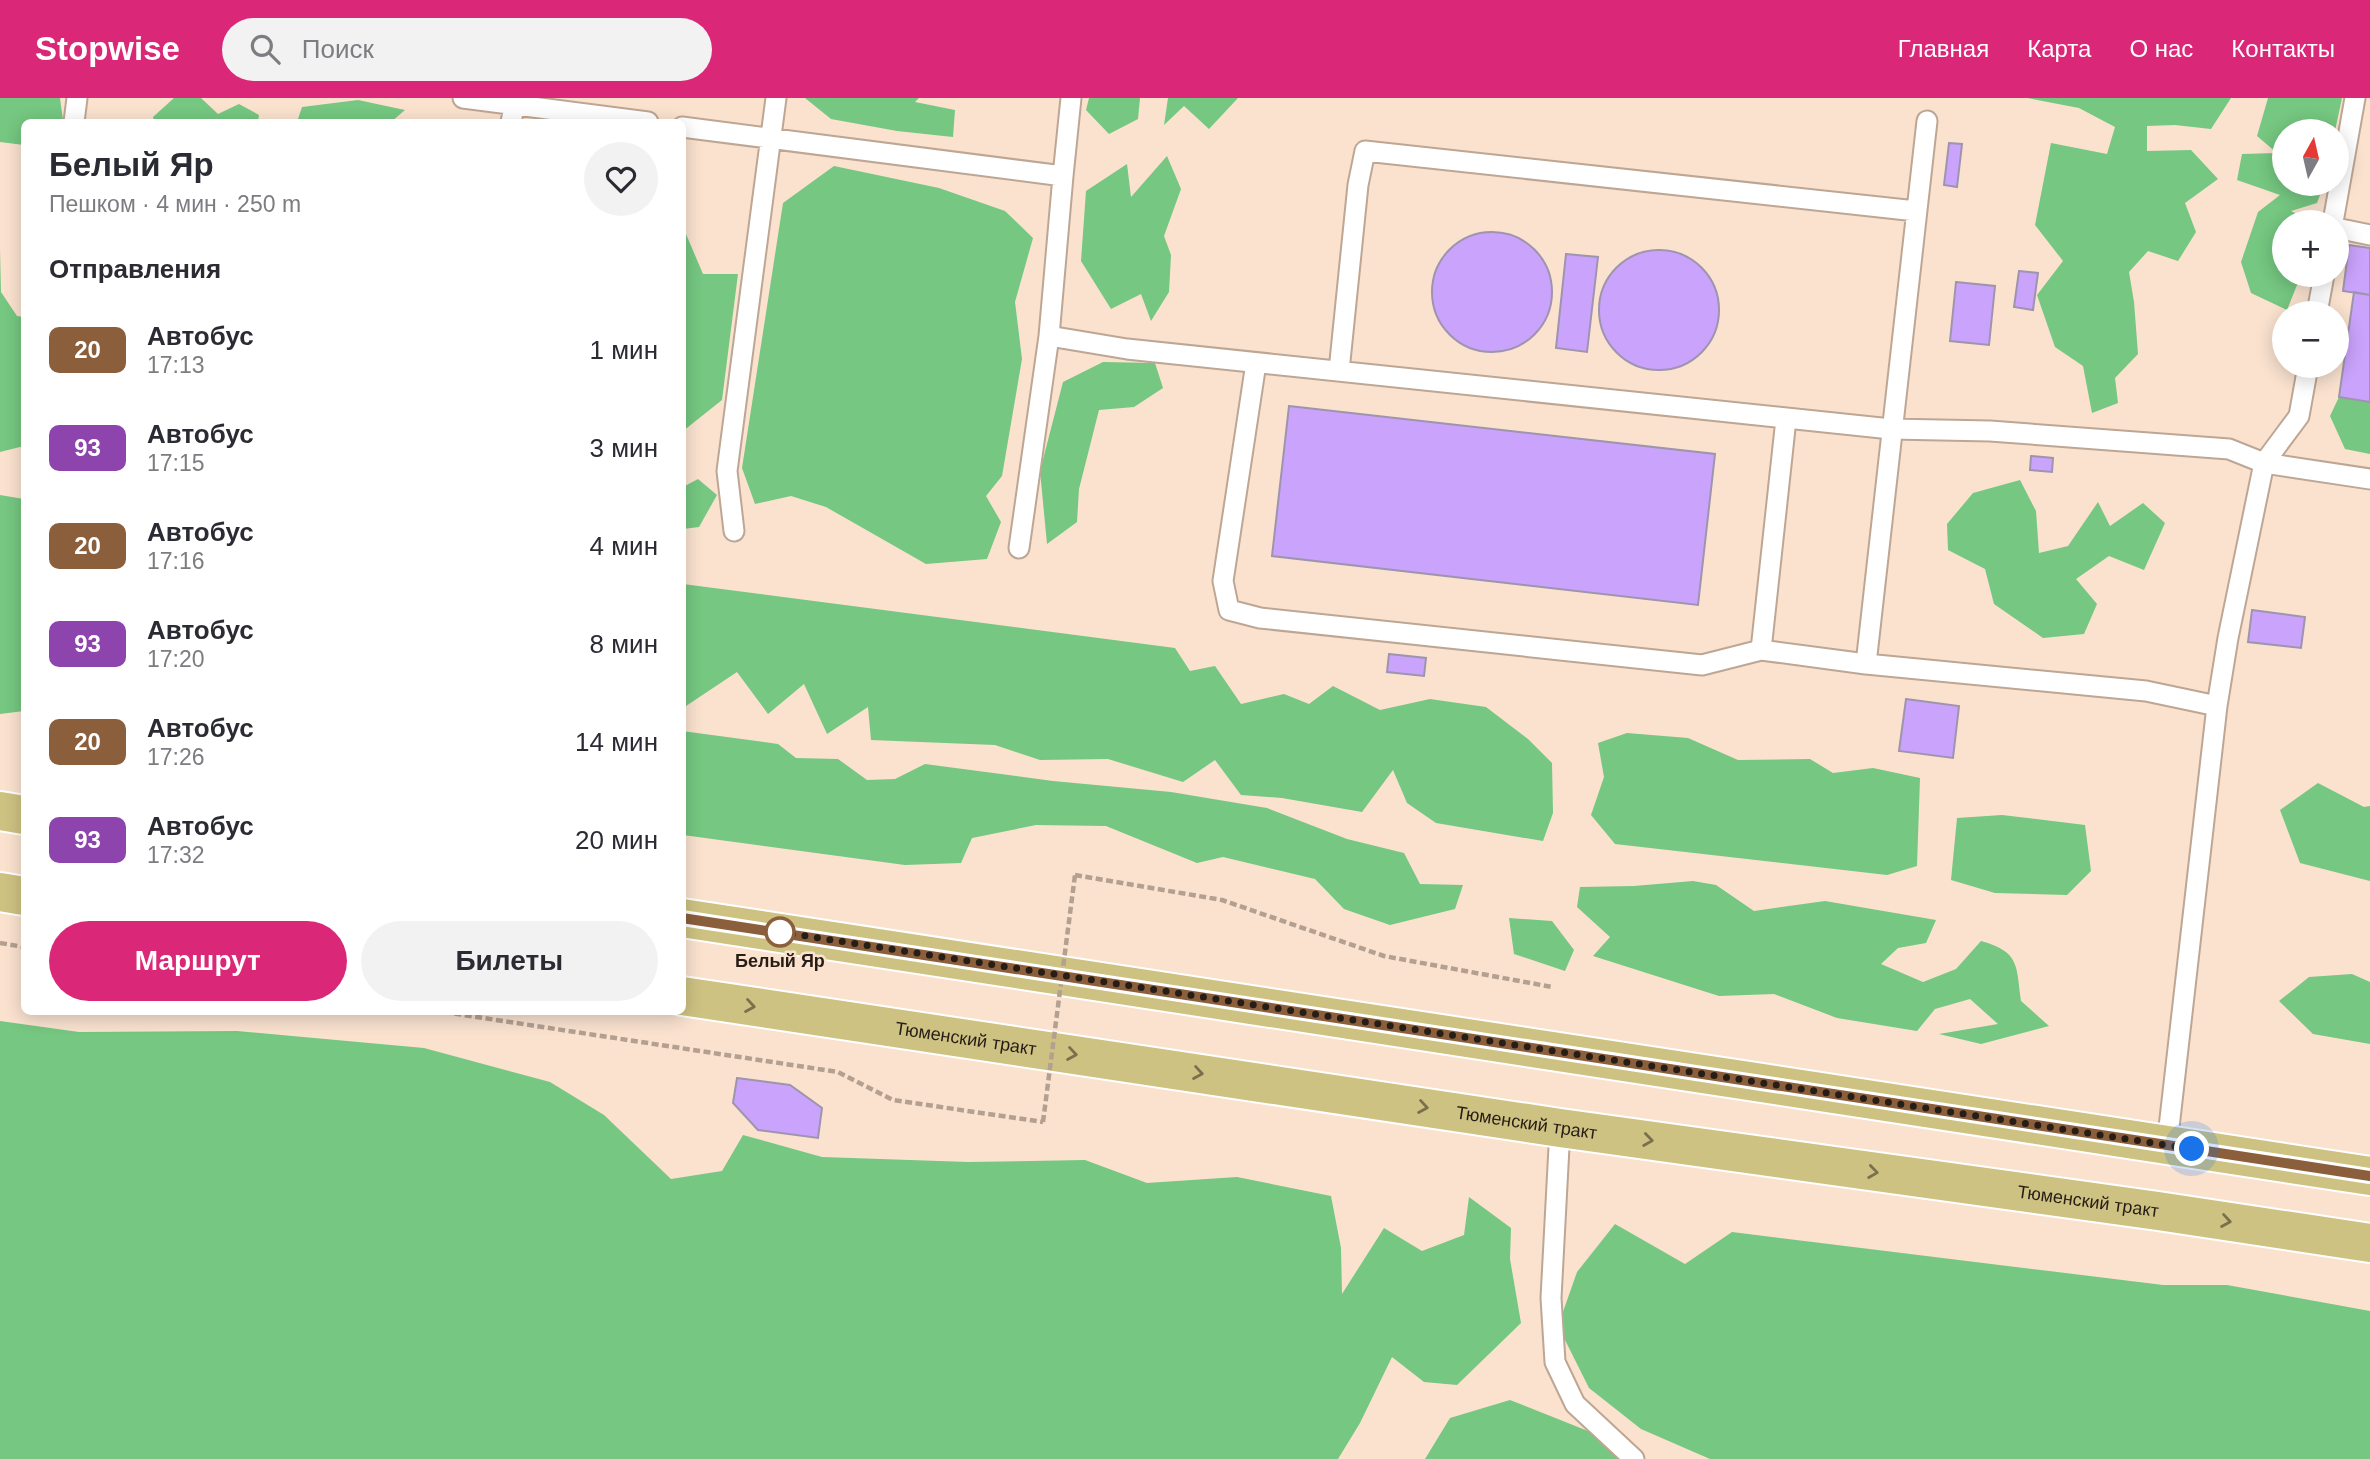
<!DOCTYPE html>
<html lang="ru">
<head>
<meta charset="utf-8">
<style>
  :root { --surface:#fff; --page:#f2f2f3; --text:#2b2b33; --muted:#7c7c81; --accent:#db2777 }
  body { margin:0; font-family:Helvetica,sans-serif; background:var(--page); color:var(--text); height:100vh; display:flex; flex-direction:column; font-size:26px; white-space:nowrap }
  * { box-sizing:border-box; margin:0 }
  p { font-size:23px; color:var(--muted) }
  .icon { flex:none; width:38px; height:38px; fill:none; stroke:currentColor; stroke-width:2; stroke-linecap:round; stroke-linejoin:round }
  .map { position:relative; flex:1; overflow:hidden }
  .side { position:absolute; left:21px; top:21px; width:665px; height:896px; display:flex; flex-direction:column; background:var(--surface); border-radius:10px; box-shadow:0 4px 18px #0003 }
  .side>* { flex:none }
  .badge { padding:0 14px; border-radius:10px; font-size:24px; line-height:46px }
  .needle { width:46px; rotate:8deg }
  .tools { position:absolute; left:2272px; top:21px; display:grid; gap:14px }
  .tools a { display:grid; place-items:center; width:77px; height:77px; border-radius:50%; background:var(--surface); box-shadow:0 4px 18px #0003; font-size:35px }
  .you { position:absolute; width:35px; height:35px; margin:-18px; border:5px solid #fff; border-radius:50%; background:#1a73e8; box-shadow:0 0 0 10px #1a73e833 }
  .map>.badge { position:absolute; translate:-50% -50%; box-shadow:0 0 0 4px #fff }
  h2 { padding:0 28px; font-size:26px; line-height:63px }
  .round { display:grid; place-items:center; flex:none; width:74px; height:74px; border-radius:37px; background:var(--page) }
  .summary { display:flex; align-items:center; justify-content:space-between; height:119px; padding:0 28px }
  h1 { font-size:33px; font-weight:700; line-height:52px }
  .primary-button { display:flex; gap:14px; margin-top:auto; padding:14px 28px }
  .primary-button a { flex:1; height:80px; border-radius:42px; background:var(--accent); color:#fff; font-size:28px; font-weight:700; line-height:80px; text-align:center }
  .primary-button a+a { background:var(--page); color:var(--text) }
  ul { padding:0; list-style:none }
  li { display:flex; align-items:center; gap:21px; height:98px; padding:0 28px }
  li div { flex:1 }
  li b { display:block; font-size:26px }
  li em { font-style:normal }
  li .badge { min-width:77px; font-weight:700; text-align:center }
  header { display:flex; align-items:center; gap:42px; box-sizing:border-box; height:98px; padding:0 35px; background:var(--accent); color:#fff }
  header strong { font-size:33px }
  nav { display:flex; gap:38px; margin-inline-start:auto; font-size:24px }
  .search { width:490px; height:63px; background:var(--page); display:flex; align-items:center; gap:18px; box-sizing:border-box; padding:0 24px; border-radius:38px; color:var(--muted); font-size:26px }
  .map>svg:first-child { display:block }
</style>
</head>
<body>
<header>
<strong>Stopwise</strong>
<div class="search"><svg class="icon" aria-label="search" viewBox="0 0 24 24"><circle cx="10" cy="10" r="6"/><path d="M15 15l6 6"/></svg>Поиск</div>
<nav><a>Главная</a><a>Карта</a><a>О нас</a><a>Контакты</a></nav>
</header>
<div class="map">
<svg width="2370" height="1361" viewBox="0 0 2370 1361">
  <rect width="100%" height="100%" fill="#fae2cf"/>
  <path fill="#75c781" d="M 0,0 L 60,0 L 63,22 L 61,24 L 24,24 L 24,47 L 0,44 Z
    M 174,0 L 201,0 L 218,16 L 239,6 L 259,17 L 258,24 L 154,24 L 153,19 Z
    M 805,0 L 919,0 L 915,4 L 955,12 L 953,39 L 897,33 L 831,21 Z
    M 1089,0 L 1140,0 L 1138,21 L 1109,36 L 1086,12 Z
    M 1168,0 L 1238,0 L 1209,31 L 1184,8 L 1164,27 Z
    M 2027,0 L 2231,0 L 2211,31 L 2175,27 L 2147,28 L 2147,53 L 2191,52 L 2218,81 L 2185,105 L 2196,134 L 2178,163 L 2148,153 L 2129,174 L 2134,204 L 2138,256 L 2115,280 L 2118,305 L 2092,315 L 2083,268 L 2055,249 L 2037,197 L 2063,163 L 2035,127 L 2051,45 L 2107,56 L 2115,29 L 2079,10 Z
    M 2268,0 L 2342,0 L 2335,33 L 2284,33 L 2284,86 L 2324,86 L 2317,105 L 2291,113 L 2312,124 L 2284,124 L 2284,177 L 2301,177 L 2287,212 L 2251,195 L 2241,164 L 2258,114 L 2280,97 L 2237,82 L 2242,56 L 2277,55 L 2257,38 Z
    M 358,2 L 405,12 L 391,24 L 297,24 L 302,9 Z
    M 1167,58 L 1181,91 L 1164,138 L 1171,157 L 1169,194 L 1151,223 L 1141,196 L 1111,211 L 1081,163 L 1086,93 L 1127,66 L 1131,99 Z
    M 834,68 L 939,90 L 1005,113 L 1033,140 L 1015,204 L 1022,261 L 1002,378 L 986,398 L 1001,424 L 987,461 L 926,466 L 826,409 L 791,398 L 755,406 L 742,370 L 783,105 Z
    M 683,129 L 703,176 L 738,176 L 722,302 L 683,333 Z
    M 0,151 L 1,194 L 17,218 L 24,219 L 24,348 L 0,354 Z
    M 1103,264 L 1155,265 L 1163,290 L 1134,309 L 1099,312 L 1079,391 L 1077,424 L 1047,446 L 1040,373 L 1063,284 Z
    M 2339,299 L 2370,304 L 2370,356 L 2345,351 L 2330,318 Z
    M 698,381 L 717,397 L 699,429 L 683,431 L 683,389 Z
    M 2020,382 L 2036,413 L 2039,455 L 2068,448 L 2098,404 L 2110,428 L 2143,405 L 2165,425 L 2144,472 L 2109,458 L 2076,481 L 2097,506 L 2084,536 L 2043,540 L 1994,506 L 1985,471 L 1948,452 L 1947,426 L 1973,395 Z
    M 0,397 L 24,401 L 24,613 L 0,616 Z
    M 683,486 L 1175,550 L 1190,573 L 1215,568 L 1241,606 L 1284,596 L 1309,606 L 1333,588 L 1380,612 L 1430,601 L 1486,609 L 1528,641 L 1552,665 L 1553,715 L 1543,743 L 1436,725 L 1407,705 L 1393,672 L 1362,714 L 1282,700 L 1241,697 L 1215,662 L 1183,684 L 1108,661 L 1040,662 L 995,647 L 871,642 L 868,609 L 827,636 L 804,586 L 768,616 L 737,574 L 683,610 Z
    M 682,633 L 778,646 L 796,660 L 838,661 L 867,682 L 895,681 L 925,666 L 1053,683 L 1171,694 L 1267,710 L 1347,741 L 1404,755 L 1420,786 L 1463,787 L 1455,811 L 1390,827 L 1344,811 L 1315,781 L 1223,759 L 1197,765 L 1106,728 L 1036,727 L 972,740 L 961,765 L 905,767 L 683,737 Z
    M 1627,635 L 1688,640 L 1738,662 L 1810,661 L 1833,675 L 1873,670 L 1920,680 L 1917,768 L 1887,777 L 1615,746 L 1591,717 L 1604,679 L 1598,645 Z
    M 2318,685 L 2364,709 L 2370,708 L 2370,783 L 2300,765 L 2280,712 Z
    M 2002,717 L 2085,727 L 2091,773 L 2067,797 L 1995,795 L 1951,782 L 1957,720 Z
    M 1693,783 L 1716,787 L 1754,813 L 1825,803 L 1936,822 L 1926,845 L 1898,850 L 1881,866 L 1923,884 L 1956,871 L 1981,843 C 2020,854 2016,867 2021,903 L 2049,928 L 1981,946 L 1939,936 L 1998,926 L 1970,901 L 1935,911 L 1917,933 L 1837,920 L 1774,896 L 1719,898 L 1593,858 L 1610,839 L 1577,809 L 1580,789 L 1634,788 Z
    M 1509,820 L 1552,823 L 1574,852 L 1565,873 L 1514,856 Z
    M 2352,876 L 2370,884 L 2370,946 L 2313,936 L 2279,903 L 2309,879 Z
    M 0,923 L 79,934 L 237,933 L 424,950 L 550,984 L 604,1017 L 671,1081 L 722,1073 L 743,1037 L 822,1059 L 968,1064 L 1085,1062 L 1147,1085 L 1237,1079 L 1331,1098 L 1341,1150 L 1342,1196 L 1384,1130 L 1422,1153 L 1464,1137 L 1469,1099 L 1511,1130 L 1510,1161 L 1521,1225 L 1457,1287 L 1424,1284 L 1392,1259 L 1360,1325 L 1338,1361 L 0,1361 Z
    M 1615,1126 L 1685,1166 L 1732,1134 L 2163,1187 L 2227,1187 L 2370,1213 L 2370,1361 L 1710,1361 L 1641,1331 L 1589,1290 L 1558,1228 L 1577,1174 Z
    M 1510,1302 L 1593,1335 L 1624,1361 L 1425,1361 L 1450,1320 Z"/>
  <path fill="#caa3fc" stroke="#9e94ad" stroke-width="2" d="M 1949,45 L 1962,46 L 1957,89 L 1944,87 Z
    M1432 194a60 60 0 1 1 120 0a60 60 0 1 1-120 0Z
    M 2349,147 L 2370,150 L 2370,197 L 2343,193 Z
    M1599 212a60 60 0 1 1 120 0a60 60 0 1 1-120 0Z
    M 1566,156 L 1598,159 L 1587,254 L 1556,250 Z
    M 2019,173 L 2038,175 L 2033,212 L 2014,209 Z
    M 1956,184 L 1995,188 L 1989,247 L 1950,243 Z
    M 2354,194 L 2370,197 L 2370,304 L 2339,299 Z
    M 1289,308 L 1715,356 L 1698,507 L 1272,458 Z
    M 2031,358 L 2053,360 L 2052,374 L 2030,372 Z
    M 2252,512 L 2305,519 L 2301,550 L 2248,544 Z
    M 1389,556 L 1426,560 L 1424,578 L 1387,574 Z
    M 1906,601 L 1959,608 L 1953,660 L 1899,653 Z
    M 737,980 L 790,987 L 822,1010 L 818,1040 L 758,1032 L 733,1005 Z"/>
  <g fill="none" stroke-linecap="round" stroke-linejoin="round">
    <g stroke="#bda694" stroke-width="23">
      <path id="lane" d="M 463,0 L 648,24
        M 74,24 L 77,0
        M 511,24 L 516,0
        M 682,29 L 1063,78 L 1049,238 L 1127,251 L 1891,331 L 1990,333 L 2229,351 L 2264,365 L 2370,381
        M 1063,78 L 1071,0
        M 2333,124 L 2355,0
        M 2336,130 L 2370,137
        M 2317,215 L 2324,177
        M 1256,265 L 1223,483 L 1229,512 L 1260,520 L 1702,567 L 1761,552 L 1866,566 L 2146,593 L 2217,608
        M 1339,273 L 1358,87 L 1365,53 L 1916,113
        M 734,433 L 727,373 L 776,0
        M 1019,450 L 1049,238
        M 1761,552 L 1786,321
        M 1866,566 L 1927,23
        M 1560,1030 L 1551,1200 L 1555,1264 L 1575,1306 L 1634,1361
        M 2167,1047 L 2217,608 L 2228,540 L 2264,365 L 2299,318 L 2308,268"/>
    </g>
    <g stroke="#fff" stroke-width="42">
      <g id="primary">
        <path d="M 0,713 L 24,717"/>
        <path d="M 0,794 L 24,798"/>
        <path d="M 682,820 L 2370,1078"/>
        <path id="s1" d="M 682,898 L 1560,1030 L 2158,1113 L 2370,1145"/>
      </g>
    </g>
    <path stroke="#b3a091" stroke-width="4.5" stroke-dasharray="7 3.5" stroke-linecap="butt" d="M 1075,777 L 1222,802 L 1384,858 L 1552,889
      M 0,845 L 24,849
      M 444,914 L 838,974 L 893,1002 L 1043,1024"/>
    <use href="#lane" stroke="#fff" stroke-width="19"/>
    <use href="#primary" stroke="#cec282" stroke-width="38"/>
    <path stroke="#b3a091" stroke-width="4.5" stroke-dasharray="7 3.5" stroke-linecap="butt" d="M 1043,1024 L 1075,777"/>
  </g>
  <defs><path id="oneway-chevron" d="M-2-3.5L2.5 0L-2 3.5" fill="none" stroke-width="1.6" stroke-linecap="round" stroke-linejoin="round" transform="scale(1.75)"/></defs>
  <g stroke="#7a704c">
    <use href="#oneway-chevron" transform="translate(750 908) rotate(9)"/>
    <use href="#oneway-chevron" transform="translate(1072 956) rotate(9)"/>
    <use href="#oneway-chevron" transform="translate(1198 975) rotate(9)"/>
    <use href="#oneway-chevron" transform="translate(1423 1009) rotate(9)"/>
    <use href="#oneway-chevron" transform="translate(1648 1042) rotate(8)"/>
    <use href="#oneway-chevron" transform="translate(1873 1074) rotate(8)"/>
    <use href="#oneway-chevron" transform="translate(2226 1123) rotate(9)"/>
  </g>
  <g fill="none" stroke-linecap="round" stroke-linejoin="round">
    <g stroke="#fff" stroke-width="16">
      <path id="line" d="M 682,820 L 2370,1078"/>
    </g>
    <use href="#line" stroke="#8b5e3c" stroke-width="10"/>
    <path stroke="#261d16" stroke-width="7" stroke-dasharray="0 12.6" d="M 780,834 L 2192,1051"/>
  </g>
  <circle fill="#fff" stroke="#8b5e3c" stroke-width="3.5" cx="780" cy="834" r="14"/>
  <g text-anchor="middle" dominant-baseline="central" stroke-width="5" stroke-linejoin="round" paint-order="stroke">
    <g font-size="18" font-weight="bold" fill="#261d16" stroke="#fae2cf">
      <text x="780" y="863">Белый Яр</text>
    </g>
    <g font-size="18" fill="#261d16" stroke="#fae2cf">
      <text stroke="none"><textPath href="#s1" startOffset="287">Тюменский тракт</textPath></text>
      <text stroke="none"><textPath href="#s1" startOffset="854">Тюменский тракт</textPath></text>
      <text stroke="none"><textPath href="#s1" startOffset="1421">Тюменский тракт</textPath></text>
    </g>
  </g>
</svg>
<div class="tools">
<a><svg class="needle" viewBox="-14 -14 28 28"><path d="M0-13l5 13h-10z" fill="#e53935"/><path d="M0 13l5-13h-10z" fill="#7c7c81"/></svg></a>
<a>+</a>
<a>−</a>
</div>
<div class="you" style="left:2192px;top:1051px"></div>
<section class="side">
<div class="summary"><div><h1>Белый Яр</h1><p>Пешком · 4 мин · 250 m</p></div><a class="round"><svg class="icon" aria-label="heart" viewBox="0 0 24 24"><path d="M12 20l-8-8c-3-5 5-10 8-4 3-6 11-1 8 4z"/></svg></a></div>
<h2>Отправления</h2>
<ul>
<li><span class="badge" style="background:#8b5e3c;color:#fff">20</span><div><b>Автобус</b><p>17:13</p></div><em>1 мин</em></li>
<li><span class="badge" style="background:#8e44ad;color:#fff">93</span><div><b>Автобус</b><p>17:15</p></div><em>3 мин</em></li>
<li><span class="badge" style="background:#8b5e3c;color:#fff">20</span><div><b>Автобус</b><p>17:16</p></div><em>4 мин</em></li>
<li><span class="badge" style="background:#8e44ad;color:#fff">93</span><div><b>Автобус</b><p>17:20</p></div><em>8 мин</em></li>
<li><span class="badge" style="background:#8b5e3c;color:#fff">20</span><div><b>Автобус</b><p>17:26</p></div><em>14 мин</em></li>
<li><span class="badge" style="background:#8e44ad;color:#fff">93</span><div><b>Автобус</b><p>17:32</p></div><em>20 мин</em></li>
</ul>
<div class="primary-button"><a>Маршрут</a><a>Билеты</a></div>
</section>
</div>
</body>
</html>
